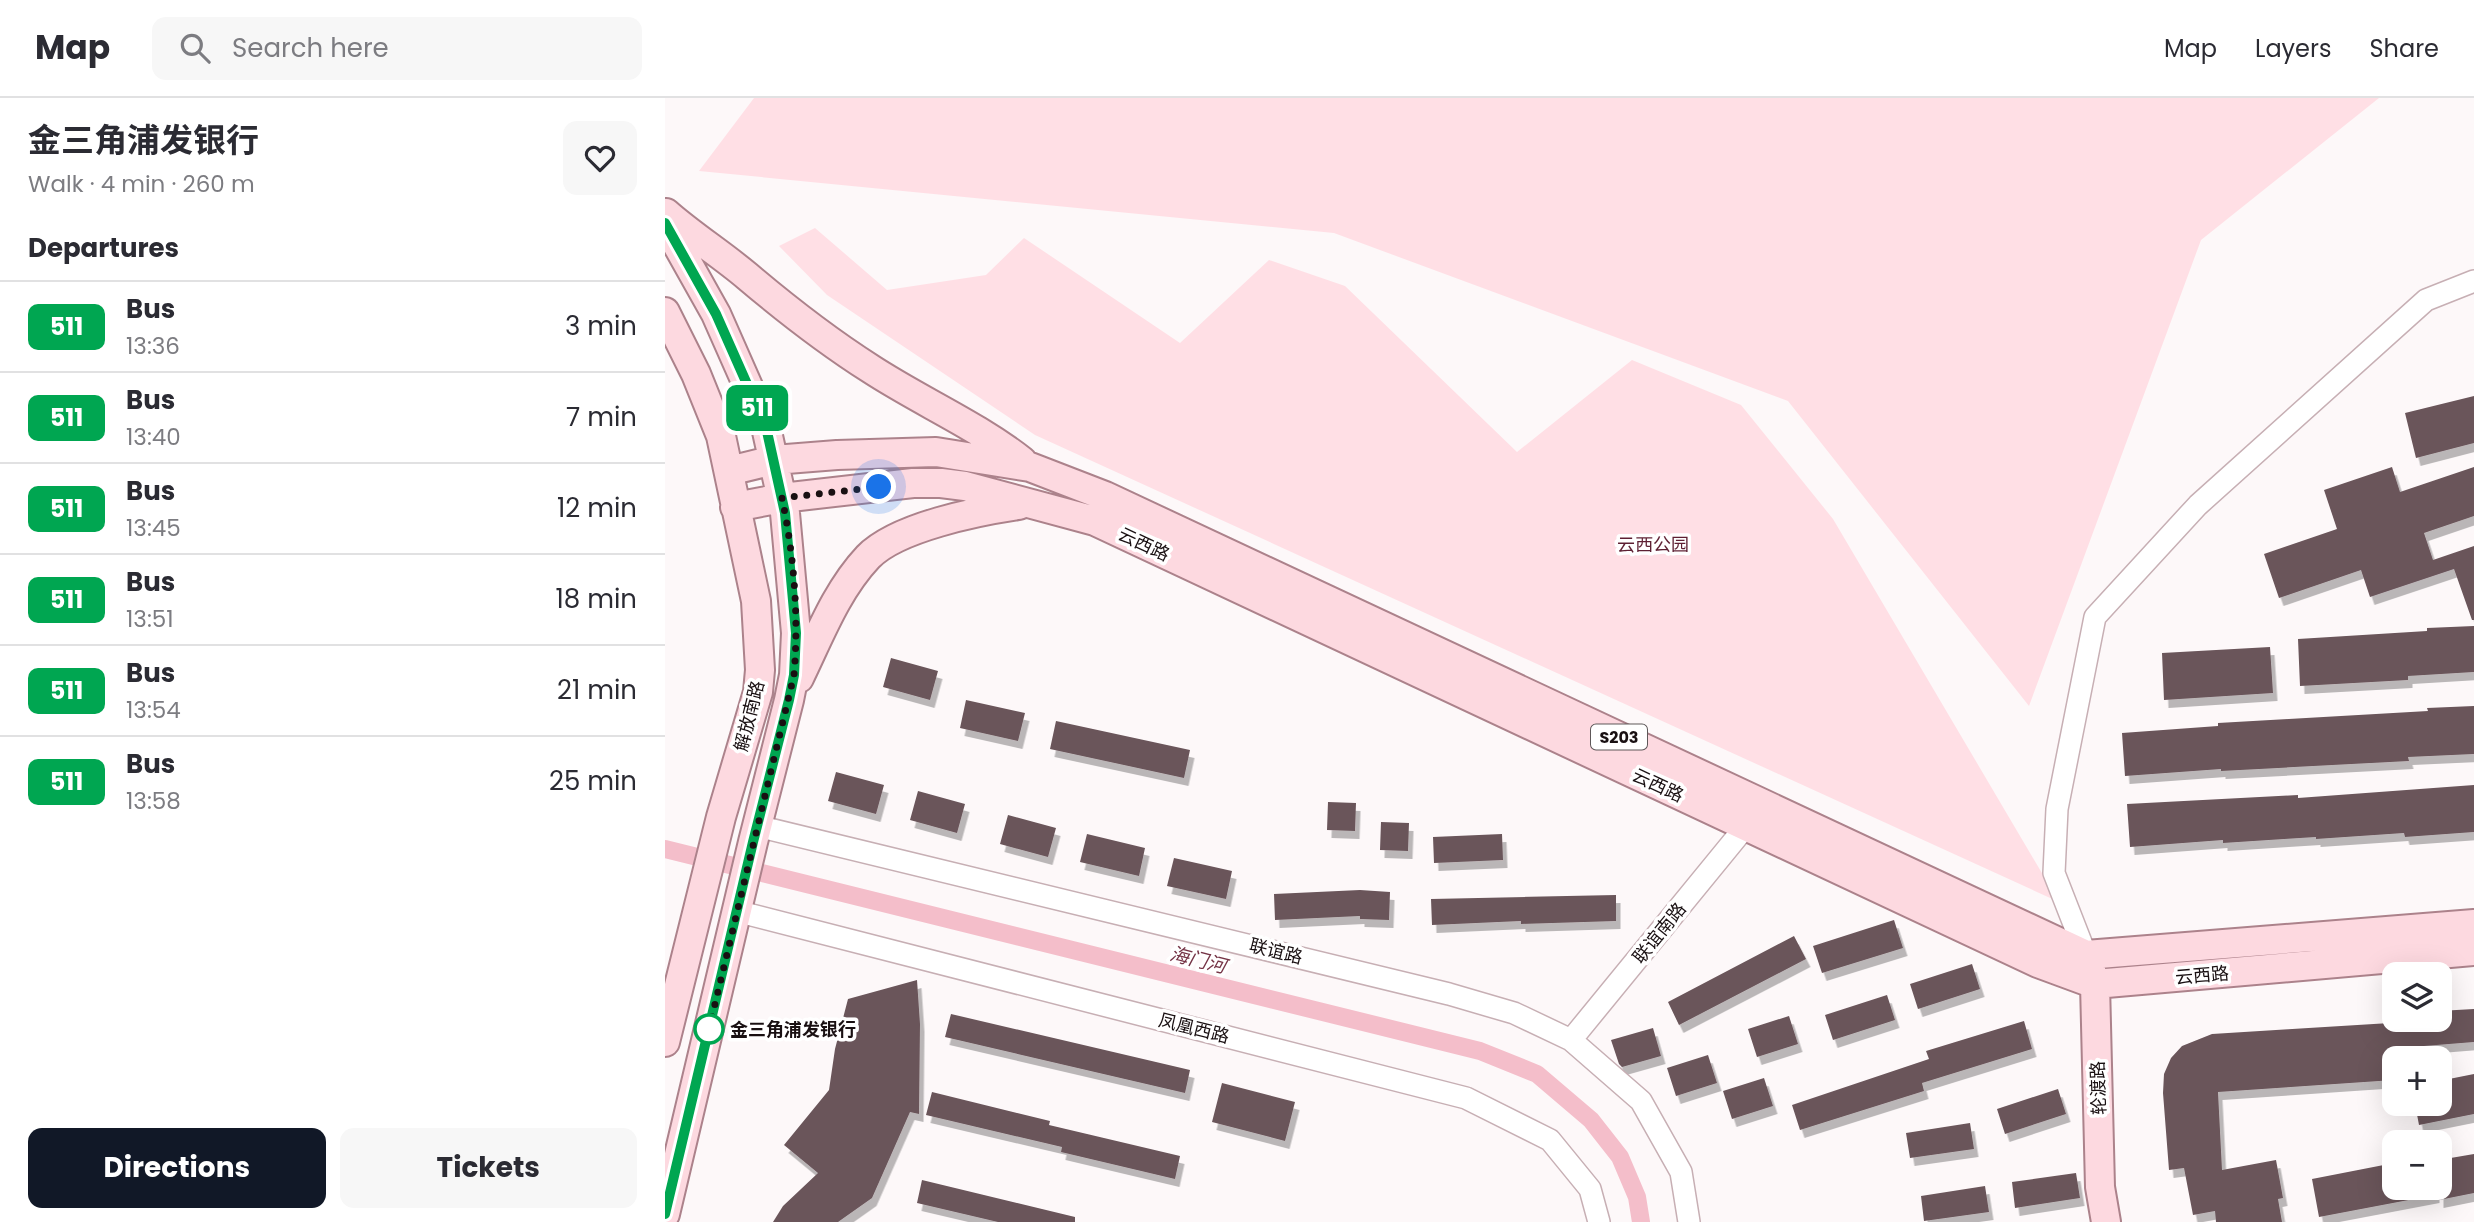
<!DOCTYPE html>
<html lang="en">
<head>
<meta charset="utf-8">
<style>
  :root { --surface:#fff; --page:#f7f7f7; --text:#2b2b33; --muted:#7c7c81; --line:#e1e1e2; --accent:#111827 }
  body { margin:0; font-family:Poppins,"Noto Sans SC",sans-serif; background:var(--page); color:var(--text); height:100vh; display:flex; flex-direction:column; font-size:26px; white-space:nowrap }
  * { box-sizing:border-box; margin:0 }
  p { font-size:23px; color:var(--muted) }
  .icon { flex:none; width:38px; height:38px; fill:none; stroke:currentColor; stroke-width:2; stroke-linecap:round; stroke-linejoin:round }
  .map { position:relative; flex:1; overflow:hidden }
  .details { display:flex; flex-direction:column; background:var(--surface); width:665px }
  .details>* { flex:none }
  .badge { padding:0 14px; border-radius:10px; font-size:24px; line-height:46px }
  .fabs { position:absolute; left:1717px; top:864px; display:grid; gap:14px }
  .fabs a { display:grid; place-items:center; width:70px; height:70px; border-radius:14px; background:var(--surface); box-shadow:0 7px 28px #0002; font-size:35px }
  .you { position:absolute; width:35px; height:35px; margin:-18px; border:5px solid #fff; border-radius:50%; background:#1a73e8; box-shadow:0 0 0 10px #1a73e833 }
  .map>.badge { position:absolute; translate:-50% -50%; box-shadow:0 0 0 4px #fff }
  h2 { padding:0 28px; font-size:26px; line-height:63px }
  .round { display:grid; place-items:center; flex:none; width:74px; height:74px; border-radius:14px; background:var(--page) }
  .overview { display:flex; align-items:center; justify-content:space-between; height:119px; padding:0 28px }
  h1 { font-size:33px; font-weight:700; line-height:52px }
  .action { display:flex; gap:14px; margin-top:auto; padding:14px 28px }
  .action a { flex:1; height:80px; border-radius:14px; background:var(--accent); color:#fff; font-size:28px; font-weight:700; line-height:80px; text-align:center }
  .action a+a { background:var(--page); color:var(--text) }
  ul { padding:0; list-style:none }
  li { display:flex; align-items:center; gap:21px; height:91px; padding:0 28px; border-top:2px solid var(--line) }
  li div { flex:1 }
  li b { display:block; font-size:26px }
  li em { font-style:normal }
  li .badge { min-width:77px; font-weight:700; text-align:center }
  header { display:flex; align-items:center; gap:42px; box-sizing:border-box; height:98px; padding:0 35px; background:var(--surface); border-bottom:2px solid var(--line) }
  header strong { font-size:33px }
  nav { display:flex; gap:38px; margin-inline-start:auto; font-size:24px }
  .search { width:490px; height:63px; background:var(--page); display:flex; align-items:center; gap:18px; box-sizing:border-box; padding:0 24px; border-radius:14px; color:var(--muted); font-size:26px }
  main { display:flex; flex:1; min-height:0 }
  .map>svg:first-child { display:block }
</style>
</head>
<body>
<header>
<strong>Map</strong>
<div class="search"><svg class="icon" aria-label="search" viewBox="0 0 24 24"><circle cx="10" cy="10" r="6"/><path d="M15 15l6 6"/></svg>Search here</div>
<nav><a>Map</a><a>Layers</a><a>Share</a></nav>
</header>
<main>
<section class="details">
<div class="overview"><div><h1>金三角浦发银行</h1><p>Walk · 4 min · 260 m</p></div><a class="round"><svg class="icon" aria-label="heart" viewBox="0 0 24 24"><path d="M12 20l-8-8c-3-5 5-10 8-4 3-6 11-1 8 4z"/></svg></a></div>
<h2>Departures</h2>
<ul>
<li><span class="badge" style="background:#00a651;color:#fff">511</span><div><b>Bus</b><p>13:36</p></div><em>3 min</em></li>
<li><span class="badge" style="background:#00a651;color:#fff">511</span><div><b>Bus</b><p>13:40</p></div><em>7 min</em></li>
<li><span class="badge" style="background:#00a651;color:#fff">511</span><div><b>Bus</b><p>13:45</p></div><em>12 min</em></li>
<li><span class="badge" style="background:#00a651;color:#fff">511</span><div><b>Bus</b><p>13:51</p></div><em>18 min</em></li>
<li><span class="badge" style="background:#00a651;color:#fff">511</span><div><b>Bus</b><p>13:54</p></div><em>21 min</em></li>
<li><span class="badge" style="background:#00a651;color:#fff">511</span><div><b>Bus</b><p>13:58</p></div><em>25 min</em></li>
</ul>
<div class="action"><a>Directions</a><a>Tickets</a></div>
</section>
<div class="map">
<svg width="1809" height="1124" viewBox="0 0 1809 1124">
  <defs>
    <filter id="shadow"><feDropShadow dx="4.5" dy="8" stdDeviation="0" flood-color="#0004"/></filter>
  </defs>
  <rect width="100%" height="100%" fill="#fdf8f9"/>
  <path fill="#ffdfe5" d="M 89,0 L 1714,0 L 1536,142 L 1364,608 L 1123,303 L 669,135 L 34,73 Z
    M 150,130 L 222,192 L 321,177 L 359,140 L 515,245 L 604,162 L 680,188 L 852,354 L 967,262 L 1076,307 L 1168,421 L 1394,804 L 370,337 L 162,197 L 114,148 Z"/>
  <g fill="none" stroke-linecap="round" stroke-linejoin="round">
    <path stroke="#f4beca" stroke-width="18" d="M 0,751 L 815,953 L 872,976 L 926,1022 L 955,1059 L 972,1099 L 976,1124"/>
  </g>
  <path fill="#6a555a" filter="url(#shadow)" d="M 1809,298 L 1809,345 L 1751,360 L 1740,315 Z
    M 1727,369 L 1735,394 L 1809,369 L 1809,418 L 1759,435 L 1768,462 L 1809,448 L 1809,522 L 1807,522 L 1789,471 L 1705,499 L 1696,472 L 1614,500 L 1599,456 L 1672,431 L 1659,392 Z
    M 1809,528 L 1809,574 L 1743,578 L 1743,582 L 1635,588 L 1633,541 L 1762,533 L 1762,530 Z
    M 1605,549 L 1608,595 L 1499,602 L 1497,555 Z
    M 226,560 L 273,573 L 265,602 L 218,589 Z
    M 301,602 L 360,615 L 353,643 L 295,630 Z
    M 1809,608 L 1809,656 L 1743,659 L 1744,663 L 1556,673 L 1556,671 L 1460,678 L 1457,635 L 1553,628 L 1553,625 L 1763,613 L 1762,610 Z
    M 391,623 L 525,652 L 519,680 L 385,651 Z
    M 171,674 L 219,687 L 211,716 L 163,703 Z
    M 1809,687 L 1809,734 L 1740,739 L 1739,735 L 1651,741 L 1651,739 L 1558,745 L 1558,742 L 1465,749 L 1462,706 L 1633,697 L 1633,700 Z
    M 253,693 L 300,706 L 292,735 L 245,722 Z
    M 663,704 L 691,705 L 690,733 L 662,732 Z
    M 343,717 L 391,730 L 383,759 L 335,746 Z
    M 716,724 L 744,725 L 743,753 L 715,752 Z
    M 422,736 L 480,750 L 474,778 L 415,764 Z
    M 837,736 L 838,762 L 769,765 L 768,739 Z
    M 509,760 L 567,773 L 561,801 L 502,788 Z
    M 695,792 L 725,794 L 724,822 L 695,821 L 695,818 L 610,822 L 609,796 Z
    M 951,797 L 951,823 L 856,826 L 856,823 L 767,827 L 766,801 Z
    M 1229,822 L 1238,850 L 1157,875 L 1148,848 Z
    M 1129,838 L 1141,861 L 1014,927 L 1003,904 Z
    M 1307,866 L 1315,891 L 1253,911 L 1245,886 Z
    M 252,882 L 255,926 L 254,1016 L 245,1014 L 207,1100 L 173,1124 L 108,1124 L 118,1108 L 153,1075 L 119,1047 L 164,992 L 170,951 L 183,901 Z
    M 1222,897 L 1230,922 L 1168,942 L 1160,917 Z
    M 1809,911 L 1809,944 L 1734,950 L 1735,961 L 1729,961 L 1729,982 L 1553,994 L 1557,1072 L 1611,1062 L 1618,1100 L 1613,1101 L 1617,1124 L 1551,1124 L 1550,1113 L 1528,1117 L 1519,1070 L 1504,1072 L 1498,995 L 1499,976 L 1506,960 L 1517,948 L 1547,936 L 1774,922 L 1774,913 Z
    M 286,916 L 525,972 L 520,995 L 280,939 Z
    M 1124,918 L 1133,946 L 1092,959 L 1083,931 Z
    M 1359,923 L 1367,951 L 1257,985 L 1259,993 L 1135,1032 L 1127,1007 L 1264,961 L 1261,953 Z
    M 988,930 L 996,958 L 957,969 L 954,966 L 946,942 Z
    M 1043,957 L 1052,985 L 1011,998 L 1002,970 Z
    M 1809,976 L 1809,1016 L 1754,1027 L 1750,1006 L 1774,1006 L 1774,983 Z
    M 1099,980 L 1108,1008 L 1067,1021 L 1058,993 Z
    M 557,985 L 630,1004 L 620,1043 L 547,1024 Z
    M 1393,991 L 1401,1016 L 1340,1036 L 1332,1011 Z
    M 267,994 L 385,1023 L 384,1027 L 515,1058 L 510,1081 L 396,1054 L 397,1049 L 261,1017 Z
    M 1305,1025 L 1309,1051 L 1245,1060 L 1241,1035 Z
    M 1809,1056 L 1809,1095 L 1774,1102 L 1774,1062 Z
    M 1729,1065 L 1729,1090 L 1770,1090 L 1770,1097 L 1654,1119 L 1647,1081 Z
    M 1411,1075 L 1415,1100 L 1350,1110 L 1347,1084 Z
    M 257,1082 L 410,1119 L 410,1124 L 333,1124 L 252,1105 Z
    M 1320,1088 L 1324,1114 L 1259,1123 L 1256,1098 Z"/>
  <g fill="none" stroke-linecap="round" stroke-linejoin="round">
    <g stroke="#c7afb4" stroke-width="24">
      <path id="minor" d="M 92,728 L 784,896 L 849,915 L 906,942 L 976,1003 L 1016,1074 L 1024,1124
        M 71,813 L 801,1000 L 885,1042 L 925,1091 L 934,1124
        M 1421,857 L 1389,775 L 1392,711 L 1430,519 L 1533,407 L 1761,202 L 1809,183
        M 906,942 L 1081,728"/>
    </g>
    <g stroke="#ac828b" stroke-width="32">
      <path id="major" d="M 1,115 C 27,138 56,156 82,178 C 121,211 162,243 206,271 C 255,303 311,327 357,363
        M 0,125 L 51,216 L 101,329 L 120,415 L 131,535 L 129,577 L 124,602 L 88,744 L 0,1116
        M 0,214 L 31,276 L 56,338 L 91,503 L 95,572 L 93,594 L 56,719 L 0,944
        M 64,373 L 109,362 L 172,357 L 271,354 L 365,369 L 440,398 L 1421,857 L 1809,826
        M 70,409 L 117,400 L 248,385 L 276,385 L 300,388 L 430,423 L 1373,865 L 1430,886 L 1809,853
        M 134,580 C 154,539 171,493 203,459 C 232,429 313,413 354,407
        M 1425,869 L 1430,886 L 1435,1089 L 1441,1124"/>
    </g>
    <use href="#minor" stroke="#fff" stroke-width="21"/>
    <use href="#major" stroke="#fdd9e0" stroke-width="28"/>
  </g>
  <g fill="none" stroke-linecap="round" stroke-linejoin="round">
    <g stroke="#fff" stroke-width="16">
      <path id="line" d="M 0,125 L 51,216 L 101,329 L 120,415 L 131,535 L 129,577 L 124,602 L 88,744 L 0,1116"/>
    </g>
    <use href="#line" stroke="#00a651" stroke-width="10"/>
    <path stroke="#191012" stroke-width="7" stroke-dasharray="0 12.6" d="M 44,931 L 129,577 C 134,518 129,458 117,400 L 214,389"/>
  </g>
  <circle fill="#fff" stroke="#00a651" stroke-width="3.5" cx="44" cy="931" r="14"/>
  <g text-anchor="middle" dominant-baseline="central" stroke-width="7" stroke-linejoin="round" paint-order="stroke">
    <rect fill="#fff" stroke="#5e5859" stroke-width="2" x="926" y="626.5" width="56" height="25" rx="5"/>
    <g font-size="16" font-weight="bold" fill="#191012">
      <text x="954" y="639">S203</text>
    </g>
    <g font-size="18" fill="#191012" stroke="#fff">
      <text transform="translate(479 446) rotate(25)">云西路</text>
      <text transform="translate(84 618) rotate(-76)">解放南路</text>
      <text transform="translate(993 687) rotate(25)">云西路</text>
      <text transform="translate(994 835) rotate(-51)">联谊南路</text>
      <text transform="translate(611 853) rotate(14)">联谊路</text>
      <text transform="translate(1537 877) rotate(-5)">云西路</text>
      <text transform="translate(529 930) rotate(14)">凤凰西路</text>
      <text transform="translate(1433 990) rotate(-92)">轮渡路</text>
    </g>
    <g font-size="18" fill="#5d1f32" stroke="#fff">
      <text x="988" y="446">云西公园</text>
    </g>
    <g font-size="18" font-weight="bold" fill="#191012" stroke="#fff" text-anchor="start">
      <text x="65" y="931">金三角浦发银行</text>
    </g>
    <g font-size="19" font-style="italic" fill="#753446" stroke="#fff">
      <text transform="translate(533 862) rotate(14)">海门河</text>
    </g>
  </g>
</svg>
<div class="fabs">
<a><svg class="icon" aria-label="layers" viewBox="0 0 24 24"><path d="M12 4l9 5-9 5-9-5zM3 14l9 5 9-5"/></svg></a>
<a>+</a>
<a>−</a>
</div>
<div class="you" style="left:214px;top:389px"></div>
<b class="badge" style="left:92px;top:310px;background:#00a651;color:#fff">511</b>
</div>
</main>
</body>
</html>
